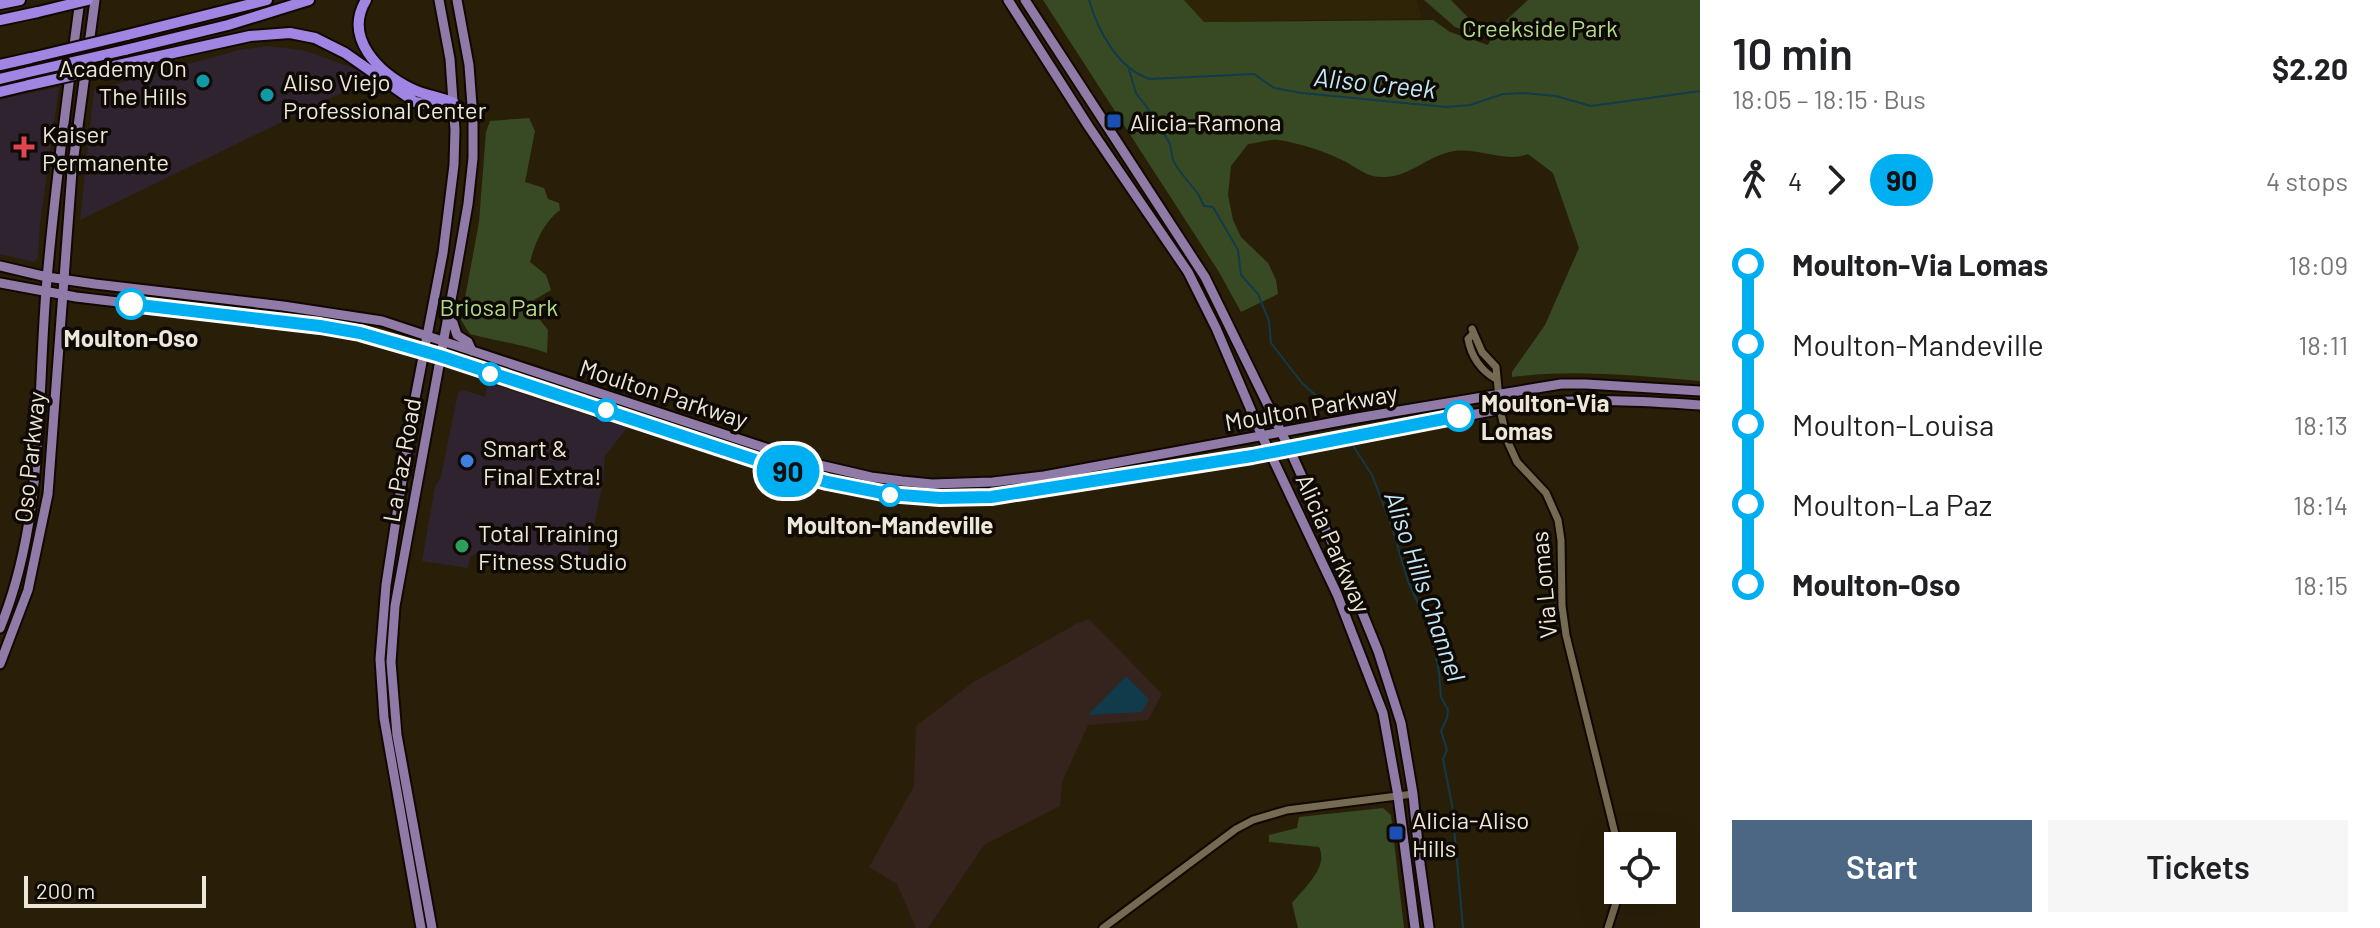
<!DOCTYPE html>
<html lang="en">
<head>
<meta charset="utf-8">
<style>
  :root { --surface:#fff; --page:#f6f6f6; --text:#202124; --muted:#757577; --accent:#4b6784 }
  body { margin:0; font-family:Barlow,sans-serif; background:var(--page); color:var(--text); height:100vh; display:flex; flex-direction:column; font-size:30px; white-space:nowrap }
  * { box-sizing:border-box; margin:0 }
  p { font-size:26px; color:var(--muted) }
  .icon { flex:none; width:44px; height:44px; fill:none; stroke:currentColor; stroke-width:2; stroke-linecap:round; stroke-linejoin:round }
  .map { position:relative; flex:1; overflow:hidden }
  .sheet { display:flex; flex-direction:column; background:var(--surface); width:680px }
  .sheet>* { flex:none }
  .badge { padding:0 16px; border-radius:26px; font-size:28px; line-height:52px }
  .controls { position:absolute; left:1604px; top:832px; display:grid; gap:16px }
  .controls a { display:grid; place-items:center; width:72px; height:72px; border-radius:0px; background:var(--surface); box-shadow:0 8px 32px #0002; font-size:40px }
  .scale { position:absolute; left:24px; bottom:20px; width:182px; box-sizing:border-box; padding-left:8px; border:4px solid #ede7da; border-top:0; font-size:22px; line-height:28px; white-space:nowrap; color:#ede7da; -webkit-text-stroke:6px #0e0903; paint-order:stroke }
  .map>.badge { position:absolute; translate:-50% -50%; box-shadow:0 0 0 4px #fff }
  .legs { display:flex; align-items:center; gap:12px; height:88px; padding:0 32px; font-size:26px }
  .legs p { margin-inline-start:auto }
  .headline { display:flex; align-items:center; justify-content:space-between; height:136px; padding:0 32px }
  h1 { font-size:44px; font-weight:600; line-height:60px }
  .cta { display:flex; gap:16px; margin-top:auto; padding:16px 32px }
  .cta a { flex:1; height:92px; border-radius:0px; background:var(--accent); color:#fff; font-size:32px; font-weight:600; line-height:92px; text-align:center }
  .cta a+a { background:var(--page); color:var(--text) }
  ul { padding:0 32px; list-style:none }
  li { display:flex; align-items:center; gap:28px; height:80px; font-size:30px }
  li i { display:grid; place-items:center; width:12px; height:100%; margin:0 10px; background:currentColor }
  li i::after { content:''; width:20px; height:20px; margin:-10px; border:6px solid; border-radius:50%; background:var(--surface) }
  li p { margin-inline-start:auto }
  li:first-child i { background:linear-gradient(#0000 50%,currentColor 0) }
  li:last-child i { background:linear-gradient(currentColor 50%,#0000 0) }
  main { display:flex; flex:1; min-height:0 }
  .map>svg:first-child { display:block }
</style>
</head>
<body>
<main>
<div class="map">
<svg width="1700" height="928" viewBox="0 0 1700 928">
  <rect width="100%" height="100%" fill="#291f09"/>
  <path fill="#2f2330" d="M 269,46 L 306,51 L 359,70 L 370,79 L 80,220 L 94,90 L 239,50 Z
    M 59,87 L 40,224 L 38,258 L 34,262 L 0,254 L 0,99 Z
    M 488,383 L 627,428 L 605,456 L 603,481 L 588,555 L 520,556 L 480,551 L 470,557 L 468,568 L 422,561 L 435,487 L 441,476 L 458,393 L 463,390 L 485,397 Z"/>
  <path fill="#35231d" d="M 1089,619 L 1162,694 L 1148,720 L 1088,725 L 1062,782 L 1060,806 L 984,845 L 928,928 L 916,928 L 897,884 L 869,867 L 914,786 L 916,726 L 972,683 L 1076,624 Z"/>
  <path fill="#302406" d="M 1184,0 L 1416,0 L 1422,18 L 1204,22 Z"/>
  <path fill="#384a23" d="M 1043,0 L 1184,0 L 1204,22 L 1433,20 L 1450,32 L 1488,45 L 1491,39 L 1455,27 L 1424,0 L 1451,0 L 1481,31 L 1492,37 L 1498,28 L 1528,0 L 1700,0 L 1700,381 C 1637,376 1575,369 1512,377 L 1512,372 L 1545,325 L 1579,248 L 1553,173 L 1528,154 C 1505,163 1480,148 1455,151 C 1429,154 1408,179 1381,177 C 1366,177 1355,166 1342,160 C 1324,151 1299,143 1278,140 C 1269,139 1257,143 1248,144 L 1231,166 L 1228,195 L 1233,220 L 1241,237 L 1268,263 L 1276,280 L 1278,294 L 1241,312 L 1219,272 Z
    M 529,118 L 535,131 L 525,182 L 544,188 L 548,199 L 559,203 L 560,210 C 544,222 535,242 530,262 L 546,275 L 551,290 L 534,300 L 540,320 L 548,330 L 547,353 C 522,344 496,341 470,334 L 461,320 L 479,222 L 486,132 L 490,121 Z
    M 1383,808 L 1391,815 L 1404,928 L 1298,928 L 1292,903 C 1304,888 1329,867 1319,847 L 1269,842 L 1269,835 L 1297,828 L 1299,817 Z"/>
  <path fill="#113a4a" d="M 1126,676 L 1149,699 L 1142,712 L 1088,715 Z"/>
  <g fill="none" stroke-linecap="round" stroke-linejoin="round">
    <path stroke="#113a4a" stroke-width="2" d="M 1089,0 C 1098,31 1118,69 1150,79 L 1254,74 L 1274,88 L 1302,93 L 1446,107 L 1470,105 L 1503,94 L 1524,93 L 1556,96 L 1591,106 L 1700,91
      M 1129,70 L 1136,93 L 1155,118 L 1170,144 L 1173,160 L 1179,170 L 1198,194 L 1204,206 L 1213,207 L 1238,250 L 1241,275 L 1258,294 L 1269,321 L 1271,343 L 1302,383 L 1333,411
      M 1354,447 L 1372,475 L 1391,524 L 1408,581 L 1424,617 L 1433,643 L 1439,672 L 1441,697 L 1448,710 L 1447,718 L 1441,731 L 1447,750 L 1443,759 L 1452,805 L 1463,928"/>
    <g stroke="#110800" stroke-width="11">
      <path id="tertiary" d="M 1472,329 L 1482,352 L 1496,367 L 1500,409 L 1507,440 L 1517,462 L 1546,493 L 1558,520 L 1561,540 L 1562,606 L 1566,635 L 1618,846
        M 1473,334 L 1468,339 C 1471,356 1481,371 1496,379
        M 1103,928 L 1236,829 L 1253,820 L 1287,810 L 1413,794
        M 1608,928 L 1620,890"/>
    </g>
    <g stroke="#110800" stroke-width="13">
      <path id="primary" d="M 1008,0 L 1089,127 L 1188,272 L 1216,328 L 1262,436 L 1337,594 L 1383,713 L 1398,796 L 1415,928
        M 1025,0 L 1205,277 L 1289,448 L 1351,585 L 1378,651 L 1401,723 L 1413,794 L 1420,864 L 1429,928
        M 0,266 L 47,277 L 95,284 L 283,306 L 382,321 L 811,463 L 871,477 L 902,481 L 932,484 L 993,482 L 1044,476 L 1357,418 L 1561,384 L 1586,384 L 1700,391
        M 0,283 L 76,297 L 320,326 L 392,341 L 795,473 L 857,489 L 916,497 L 966,498 L 1046,490 L 1194,464 L 1252,456 L 1529,404 C 1586,398 1643,401 1700,405
        M 447,318 L 453,323 L 457,335 L 468,342 L 472,351
        M 0,628 C 44,521 37,403 46,291 C 54,194 67,96 80,0
        M 0,664 L 28,590 L 48,494 L 72,171 L 95,0
        M 421,928 L 384,718 L 380,659 L 386,585 L 413,409 L 443,253 L 454,165 L 455,130 L 450,59 L 439,0
        M 432,928 L 397,735 L 391,662 L 395,606 L 455,278 L 468,204 L 473,158 L 473,119 L 469,65 L 457,0"/>
    </g>
    <g stroke="#110800" stroke-width="14">
      <path id="motorway" d="M 366,0 C 343,38 379,73 412,89 C 424,95 441,97 454,103
        M 0,4 L 20,0
        M 0,20 L 38,12
        M 127,35 L 267,0
        M 125,50 L 228,25 L 309,0
        M 123,64 L 250,36 L 290,33 L 315,38 L 345,53 L 415,102 L 442,108 L 454,103
        M 0,65 L 31,58
        M 0,79 L 29,72
        M 0,92 L 29,85"/>
    </g>
    <use href="#tertiary" stroke="#756a52" stroke-width="7"/>
    <use href="#primary" stroke="#8f7aa8" stroke-width="9"/>
    <use href="#motorway" stroke="#a085e2" stroke-width="10"/>
    <g stroke="#110800" stroke-width="14" stroke-linecap="butt">
      <path id="motorway-bridge" d="M 38,12 L 88,0
        M 31,58 L 127,35
        M 29,72 L 125,50
        M 29,85 L 123,64"/>
    </g>
    <use href="#motorway-bridge" stroke="#a085e2" stroke-width="10"/>
  </g>
  <g fill="none" stroke-linecap="round" stroke-linejoin="round">
    <g stroke="#fff" stroke-width="18">
      <path id="line-1" d="M 131,304 L 320,326 L 360,333 L 440,356 L 795,473 L 827,482 L 888,494 L 940,498 L 991,497 L 1252,456 L 1459,416"/>
    </g>
    <use href="#line-1" stroke="#00aff2" stroke-width="12"/>
  </g>
  <g fill="#0f9aa8" stroke="#0e0903" stroke-width="3">
    <circle cx="203" cy="81" r="8"/>
    <circle cx="267" cy="95" r="8"/>
  </g>
  <g fill="#1a4fb4" stroke="#0e0903" stroke-width="3">
    <rect x="1106" y="113" width="16" height="16" rx="4"/>
    <rect x="1388" y="825" width="16" height="16" rx="4"/>
  </g>
  <path fill="#e0444e" stroke="#0e0903" stroke-width="3" d="M20 135h8v8h8v8h-8v8h-8v-8h-8v-8h8z"/>
  <g fill="#fff" stroke="#00aff2" stroke-width="4">
    <circle cx="131" cy="304" r="14"/>
    <circle cx="490" cy="374" r="10"/>
    <circle cx="606" cy="410" r="10"/>
    <circle cx="1459" cy="416" r="14"/>
    <circle cx="890" cy="495" r="10"/>
  </g>
  <circle fill="#3f7fe0" stroke="#0e0903" stroke-width="3" cx="467" cy="461" r="8"/>
  <circle fill="#2e9e5b" stroke="#0e0903" stroke-width="3" cx="462" cy="546" r="8"/>
  <g text-anchor="middle" dominant-baseline="central" stroke-width="7" stroke-linejoin="round" paint-order="stroke">
    <g font-size="24" fill="#b4dc88" stroke="#0e0903">
      <text x="1540" y="27">Creekside Park</text>
      <text x="499" y="306">Briosa Park</text>
    </g>
    <g font-size="24" fill="#ede7da" stroke="#0e0903" text-anchor="start">
      <text x="187" y="67" text-anchor="end">Academy On<tspan x="187" dy="28">The Hills</tspan></text>
      <text x="283" y="81">Aliso Viejo<tspan x="283" dy="28">Professional Center</tspan></text>
      <text x="1130" y="121">Alicia-Ramona</text>
      <text x="42" y="133">Kaiser<tspan x="42" dy="28">Permanente</tspan></text>
      <text x="483" y="447">Smart &amp;<tspan x="483" dy="28">Final Extra!</tspan></text>
      <text x="478" y="532">Total Training<tspan x="478" dy="28">Fitness Studio</tspan></text>
      <text x="1412" y="819">Alicia-Aliso<tspan x="1412" dy="28">Hills</tspan></text>
    </g>
    <g font-size="24" font-weight="bold" fill="#ede7da" stroke="#0e0903">
      <text x="131" y="337">Moulton-Oso</text>
      <text x="1481" y="402" text-anchor="start">Moulton-Via<tspan x="1481" dy="28">Lomas</tspan></text>
      <text x="890" y="524">Moulton-Mandeville</text>
    </g>
    <g font-size="24" fill="#ede7da" stroke="#0e0903">
      <text transform="translate(664 393) rotate(18)">Moulton Parkway</text>
      <text transform="translate(1311 407) rotate(-10)">Moulton Parkway</text>
      <text transform="translate(29 457) rotate(-84)">Oso Parkway</text>
      <text transform="translate(401 460) rotate(-80)">La Paz Road</text>
      <text transform="translate(1334 543) rotate(66)">Alicia Parkway</text>
      <text transform="translate(1543 585) rotate(-95)">Via Lomas</text>
    </g>
    <g font-size="26" font-style="italic" fill="#c0e6f9" stroke="#0e0903">
      <text transform="translate(1375 82) rotate(6)">Aliso Creek</text>
      <text transform="translate(1426 586) rotate(71)">Aliso Hills Channel</text>
    </g>
  </g>
</svg>
<div class="controls">
<a><svg class="icon" aria-label="locate" viewBox="0 0 24 24"><circle cx="12" cy="12" r="6"/><path d="M12 2v4M12 18v4M2 12h4M18 12h4"/></svg></a>
</div>
<div class="scale">200 m</div>
<b class="badge" style="left:788px;top:471px;background:#00aff2;color:#111">90</b>
</div>
<section class="sheet">
<div class="headline"><div><h1>10 min</h1><p>18:05 – 18:15 · Bus</p></div><b>$2.20</b></div>
<div class="legs"><svg class="icon" aria-label="walk" viewBox="0 0 24 24"><circle cx="13" cy="4" r="2"/><path d="M13 8l-2 6 4 7M11 14l-3 7M7 12l3-4h3l4 4"/></svg>4<svg class="icon" aria-label="forward" viewBox="0 0 24 24"><path d="M9 5l7 7-7 7"/></svg><b class="badge" style="background:#00aff2;color:#111">90</b><p>4 stops</p></div>
<ul>
<li><i style="color:#00aff2"></i><b>Moulton-Via Lomas</b><p>18:09</p></li>
<li><i style="color:#00aff2"></i><span>Moulton-Mandeville</span><p>18:11</p></li>
<li><i style="color:#00aff2"></i><span>Moulton-Louisa</span><p>18:13</p></li>
<li><i style="color:#00aff2"></i><span>Moulton-La Paz</span><p>18:14</p></li>
<li><i style="color:#00aff2"></i><b>Moulton-Oso</b><p>18:15</p></li>
</ul>
<div class="cta"><a>Start</a><a>Tickets</a></div>
</section>
</main>
</body>
</html>
